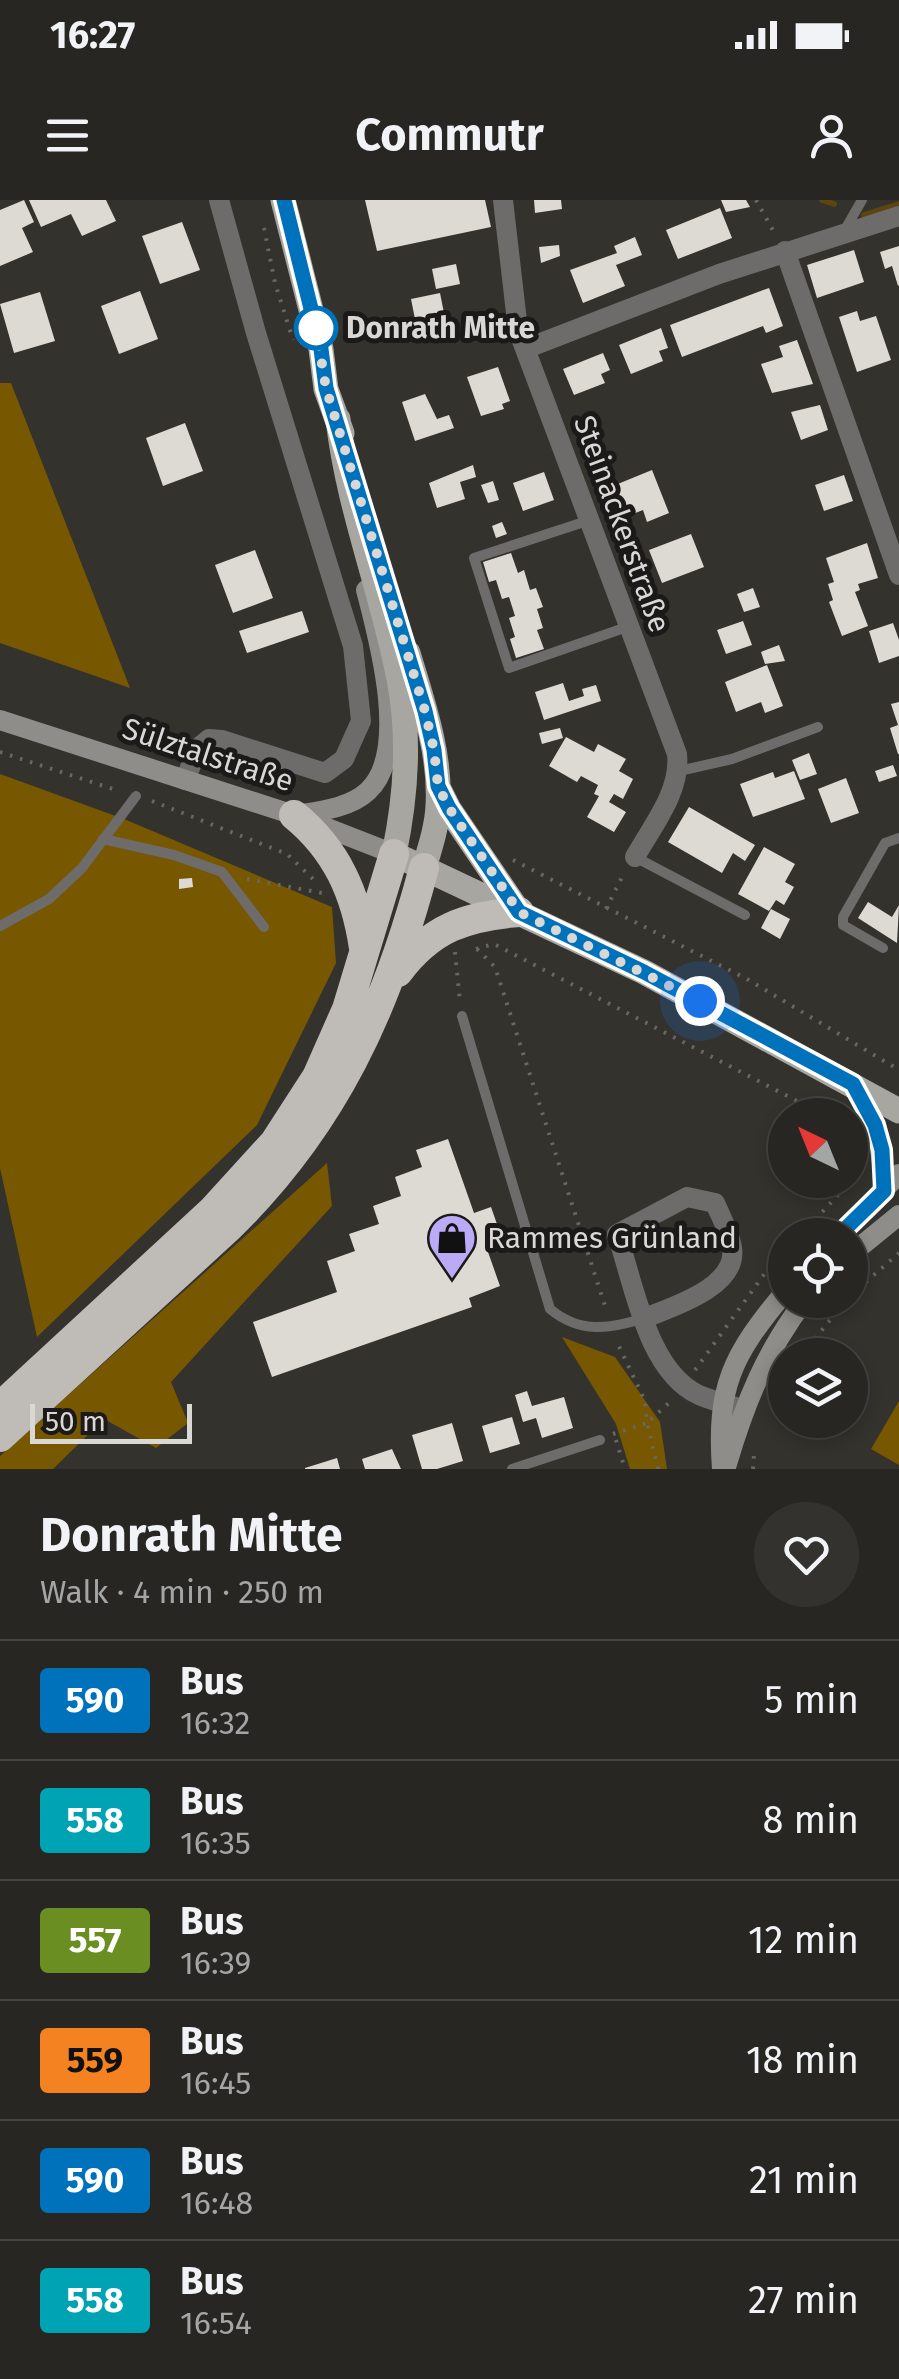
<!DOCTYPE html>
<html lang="en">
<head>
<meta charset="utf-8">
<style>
  :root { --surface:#272622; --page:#33322f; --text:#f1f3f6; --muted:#a4a5a5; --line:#434340 }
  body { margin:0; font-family:"Fira Sans",sans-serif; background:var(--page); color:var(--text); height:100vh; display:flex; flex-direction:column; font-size:38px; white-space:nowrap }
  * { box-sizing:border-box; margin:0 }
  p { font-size:32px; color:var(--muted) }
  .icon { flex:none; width:55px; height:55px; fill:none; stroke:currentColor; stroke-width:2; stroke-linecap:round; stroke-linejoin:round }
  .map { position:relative; height:1269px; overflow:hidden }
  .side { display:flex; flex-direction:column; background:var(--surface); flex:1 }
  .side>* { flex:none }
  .badge { padding:0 20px; border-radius:8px; font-size:35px; line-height:65px }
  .needle { width:65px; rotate:317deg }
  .fabs { position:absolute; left:768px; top:898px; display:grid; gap:20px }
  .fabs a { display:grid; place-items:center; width:100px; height:100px; border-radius:50%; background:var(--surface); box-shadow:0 5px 15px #0003,0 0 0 2px var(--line); font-size:50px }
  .scale { position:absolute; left:30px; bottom:25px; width:162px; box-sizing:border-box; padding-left:10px; border:5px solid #d9d8d5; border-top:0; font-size:28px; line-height:35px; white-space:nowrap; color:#d9d8d5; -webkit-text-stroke:8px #1b1a18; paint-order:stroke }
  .you { position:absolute; width:50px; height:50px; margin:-25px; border:8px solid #fff; border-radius:50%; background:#1a73e8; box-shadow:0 0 0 15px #1a73e833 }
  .map>.badge { position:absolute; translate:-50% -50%; box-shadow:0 0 0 5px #fff }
  .round { display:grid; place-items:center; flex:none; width:105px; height:105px; border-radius:52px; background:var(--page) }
  .overview { display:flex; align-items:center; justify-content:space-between; height:170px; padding:0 40px }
  h1 { font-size:48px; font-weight:700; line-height:75px }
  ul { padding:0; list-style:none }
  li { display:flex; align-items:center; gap:30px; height:120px; padding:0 40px; border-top:2px solid var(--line) }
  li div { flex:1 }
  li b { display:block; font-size:38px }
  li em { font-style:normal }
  li .badge { min-width:110px; font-weight:700; text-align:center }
  .status { display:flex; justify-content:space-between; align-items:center; height:70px; padding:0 50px; background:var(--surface); direction:ltr }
  .status svg { height:28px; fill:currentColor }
  header { display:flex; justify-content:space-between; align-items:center; height:130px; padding:0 40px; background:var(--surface); font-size:45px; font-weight:700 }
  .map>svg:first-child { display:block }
</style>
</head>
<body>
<div class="status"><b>16:27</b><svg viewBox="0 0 49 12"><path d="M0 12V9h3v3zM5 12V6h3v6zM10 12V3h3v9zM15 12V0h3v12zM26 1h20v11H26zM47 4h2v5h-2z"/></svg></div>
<header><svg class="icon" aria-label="menu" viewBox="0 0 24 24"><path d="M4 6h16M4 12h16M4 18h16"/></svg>Commutr<svg class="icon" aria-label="person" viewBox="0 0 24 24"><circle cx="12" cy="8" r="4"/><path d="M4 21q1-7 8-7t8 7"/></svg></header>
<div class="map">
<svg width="899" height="1269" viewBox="0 0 899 1269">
  <rect width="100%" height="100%" fill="#34322d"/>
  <path fill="#775700" d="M 0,183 L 11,183 L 130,488 L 0,443 Z
    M 0,574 L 124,619 L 332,707 L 336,763 L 257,925 L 37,1137 L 0,968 Z
    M 327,963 L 332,1006 L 171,1182 L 188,1223 L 156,1248 L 104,1219 L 53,1269 L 0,1269 L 0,1256 Z
    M 562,1137 L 615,1157 L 660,1222 L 667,1269 L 630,1269 L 616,1224 Z
    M 899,1201 L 899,1265 L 871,1249 Z"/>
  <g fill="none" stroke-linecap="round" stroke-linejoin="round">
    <path stroke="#5c450e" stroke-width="6" d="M 822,0 L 834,4
      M 864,15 L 899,4"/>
  </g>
  <path fill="#dddad4" d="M 24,0 L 34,22 L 22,28 L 33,52 L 0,66 L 0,10 Z
    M 29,0 L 106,0 L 116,21 L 82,36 L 71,14 L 41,27 Z
    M 365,0 L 485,0 L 491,27 L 377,51 Z
    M 534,0 L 561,0 L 562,9 L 535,13 Z
    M 721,0 L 746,0 L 750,7 L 726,12 Z
    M 720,8 L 732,38 L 678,59 L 666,30 Z
    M 182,22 L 200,70 L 160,84 L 142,36 Z
    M 635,37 L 642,55 L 616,65 L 625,86 L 583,103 L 570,70 L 617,53 L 614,46 Z
    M 559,45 L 560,56 L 541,63 L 539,47 Z
    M 899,46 L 899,85 L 898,86 L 892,66 L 885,69 L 880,52 Z
    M 854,50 L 864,82 L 817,98 L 807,65 Z
    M 456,64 L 460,84 L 436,89 L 432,69 Z
    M 769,88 L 783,126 L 766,133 L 763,126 L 682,157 L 670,125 Z
    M 140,91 L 158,139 L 119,154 L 101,106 Z
    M 40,92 L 55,141 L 14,153 L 0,104 Z
    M 440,93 L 447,128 L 418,134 L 411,99 Z
    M 857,111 L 860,121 L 876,116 L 891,160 L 857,172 L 839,117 Z
    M 661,128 L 668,148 L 659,151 L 663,161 L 631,174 L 619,145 Z
    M 797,140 L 813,184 L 772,193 L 761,164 L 783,157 L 779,146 Z
    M 603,153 L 610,170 L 601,174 L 605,183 L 574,195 L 563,169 Z
    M 498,167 L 510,201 L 502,204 L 504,209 L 481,216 L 467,177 Z
    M 425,194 L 437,219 L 449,215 L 454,228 L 415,241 L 402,202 Z
    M 820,205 L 828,230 L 801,240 L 791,212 Z
    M 185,223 L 203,271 L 163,286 L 146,238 Z
    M 473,265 L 476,277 L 460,282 L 465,299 L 437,308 L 429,283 Z
    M 652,270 L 669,313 L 647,322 L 643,310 L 620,319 L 608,288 Z
    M 544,272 L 554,300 L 523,311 L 513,283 Z
    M 844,275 L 853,301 L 824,311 L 815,285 Z
    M 493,281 L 499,300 L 488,303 L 481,285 Z
    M 502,322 L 507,334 L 496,338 L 492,326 Z
    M 691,334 L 704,367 L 662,383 L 649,350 Z
    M 867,343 L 878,378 L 858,384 L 860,390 L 855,392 L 868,426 L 842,436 L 829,402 L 833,400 L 828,384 L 834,382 L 826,358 Z
    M 255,350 L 273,398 L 233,413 L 215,365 Z
    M 511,353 L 518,373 L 524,370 L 530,390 L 536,388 L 543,407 L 537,409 L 543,428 L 537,430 L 544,449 L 516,458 L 510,439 L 515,437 L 509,418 L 515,416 L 509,397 L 502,399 L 496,380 L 489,382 L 483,362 Z
    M 753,388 L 760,407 L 744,412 L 737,394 Z
    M 302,411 L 309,432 L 247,453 L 239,431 Z
    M 743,421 L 752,445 L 726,454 L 717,430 Z
    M 893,423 L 899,440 L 899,456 L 879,463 L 869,431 Z
    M 779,445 L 785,461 L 765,464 L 761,452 Z
    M 767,465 L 783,506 L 765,513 L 761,502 L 736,512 L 725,482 Z
    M 563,483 L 569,501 L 584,496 L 582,489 L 596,485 L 601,501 L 544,520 L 535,492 Z
    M 899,502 L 899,554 L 898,554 L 890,528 L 898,525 L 891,504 Z
    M 560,528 L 563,538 L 542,544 L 539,533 Z
    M 566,537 L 594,552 L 598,544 L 626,559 L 619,571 L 633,579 L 623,599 L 614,594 L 609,602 L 626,612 L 614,632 L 587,617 L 599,596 L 594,594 L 598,585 L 581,576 L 577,582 L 549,566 Z
    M 809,553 L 817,574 L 800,580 L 792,560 Z
    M 893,565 L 897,576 L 879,582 L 875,571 Z
    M 794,571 L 805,599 L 753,617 L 740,584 L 773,572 L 775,578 Z
    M 846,578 L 859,613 L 831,623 L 818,589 Z
    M 689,607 L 755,645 L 745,661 L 733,653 L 722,673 L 668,642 Z
    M 764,647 L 795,664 L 785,682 L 794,687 L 784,705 L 776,700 L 769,711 L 738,694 Z
    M 192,678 L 193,687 L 179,689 L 179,679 Z
    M 868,702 L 892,717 L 899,705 L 897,743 L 858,718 Z
    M 771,709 L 790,719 L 780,739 L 761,728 Z
    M 448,939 L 474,1013 L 491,1007 L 505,1047 L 488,1052 L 500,1086 L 469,1098 L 472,1107 L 272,1177 L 253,1122 L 337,1092 L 327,1061 L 355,1051 L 349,1034 L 379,1024 L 373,1006 L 401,996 L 395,977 L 422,967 L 416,950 Z
    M 527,1191 L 532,1206 L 564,1197 L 573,1228 L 542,1238 L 536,1218 L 523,1222 L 515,1195 Z
    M 512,1217 L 520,1244 L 490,1253 L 482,1226 Z
    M 452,1223 L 463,1261 L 437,1269 L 422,1269 L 412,1235 Z
    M 392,1249 L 401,1269 L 365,1269 L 362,1259 Z
    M 337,1258 L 340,1269 L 305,1269 L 305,1268 Z"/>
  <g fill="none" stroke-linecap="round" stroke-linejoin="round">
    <path stroke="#686762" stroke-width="4" stroke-dasharray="2.5 8" stroke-linecap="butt" d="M 756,0 L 775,34
      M 264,28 L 275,83 L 293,140
      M 0,552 L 119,591
      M 152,601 L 287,654 L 313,679
      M 513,660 L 747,779 L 899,870
      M 247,679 L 322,693
      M 606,709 L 624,673
      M 476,749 L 494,744 L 824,915
      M 477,749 L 495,767 L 607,1112
      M 455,752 L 460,802
      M 801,1035 L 860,971
      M 850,1096 L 899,1053
      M 802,1155 L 846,1100
      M 695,1170 L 768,1069 L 785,1052
      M 613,1234 L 647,1223 L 645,1201 L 616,1140
      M 616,1240 L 625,1269
      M 658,1269 L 647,1223 L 671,1201
      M 753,1269 L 754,1254"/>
    <path stroke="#6d6c6a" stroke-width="10" d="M 843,33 L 862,0
      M 587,321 L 474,358 L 509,468 L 627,427
      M 679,571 L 732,559 L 818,527
      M 103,639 L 174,655 L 222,672 L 264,727
      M 635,657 L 745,715
      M 0,726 L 49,699 L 82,668 L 136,596
      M 883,748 L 843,725 L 843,717 L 885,643 L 899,638
      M 462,816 L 550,1109 C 580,1134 610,1129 645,1118
      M 512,1269 L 600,1240"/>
    <path stroke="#6d6c6a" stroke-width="20" d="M 503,0 L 518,130 L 677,554 C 681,591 653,625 635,657
      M 785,51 L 899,375
      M 525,149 L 719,74 L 899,16
      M 185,580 L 198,548 L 209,539 L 222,540 L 325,573 L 344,559 L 361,521 L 353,446 L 256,133 L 219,0
      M 645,1118 C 672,1107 738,1087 732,1048 C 730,1033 721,1017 715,1003 L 687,997 L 617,1034 C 634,1084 647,1171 699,1195 C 713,1201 729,1205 743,1209"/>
    <path stroke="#8f8d89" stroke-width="20" d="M 0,520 L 294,615 L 394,654
      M 296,615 C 320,611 350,608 368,591 C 410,552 379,440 366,390
      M 854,886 C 877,928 882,943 884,991
      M 839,1035 L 899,974
      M 850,1055 L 899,1015
      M 727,1264 C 745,1203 766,1151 805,1100
      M 722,1269 C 716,1187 732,1155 785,1092"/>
    <path stroke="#a8a6a1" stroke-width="25" d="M 283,0 L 321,149 L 326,189 L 342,233
      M 338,219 C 348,308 382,391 399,479 C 410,536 406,597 394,654 L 644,772 L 899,911
      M 408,453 C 423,503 441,554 438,606 C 437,627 430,648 424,668
      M 438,587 L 449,609 L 519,712"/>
    <path stroke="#bfbcb7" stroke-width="30" d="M 294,615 C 337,650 356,694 364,748
      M 398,772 C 431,728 466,716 519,712
      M 0,1207 L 212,1011 L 275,942 L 317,877 L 347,809 L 394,654
      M 0,1237 L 228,1028 C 334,925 387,808 424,668"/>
  </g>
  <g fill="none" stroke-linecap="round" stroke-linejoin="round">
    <g stroke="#fff" stroke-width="22">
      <path id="line" d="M 284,0 L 321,149 L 326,188 L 425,511 L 434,550 L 438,586 L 449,608 L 519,712 L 644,772 L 853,884 L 875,925 L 882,950 L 884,991 L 839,1035"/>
    </g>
    <use href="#line" stroke="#0072bc" stroke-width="15"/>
    <path stroke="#d9d8d5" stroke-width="10" stroke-dasharray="0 18" d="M 316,128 L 326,188 L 425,511 L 434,550 L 438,586 L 449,608 L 519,712 L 700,801"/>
  </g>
  <defs>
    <g id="shop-pin" transform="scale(2.5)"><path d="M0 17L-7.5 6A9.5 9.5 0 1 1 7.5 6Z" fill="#bbaaf6" stroke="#1b1a18"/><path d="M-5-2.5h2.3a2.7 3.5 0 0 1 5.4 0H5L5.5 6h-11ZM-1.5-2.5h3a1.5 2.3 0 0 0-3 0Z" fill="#111"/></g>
  </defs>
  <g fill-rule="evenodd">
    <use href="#shop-pin" x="452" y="1038"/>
  </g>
  <circle fill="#fff" stroke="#0072bc" stroke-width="5" cx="316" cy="128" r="20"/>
  <g text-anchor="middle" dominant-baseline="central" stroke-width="10" stroke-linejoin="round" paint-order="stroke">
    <g font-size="30" font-weight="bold" fill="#d9d8d5" stroke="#1b1a18" text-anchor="start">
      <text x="346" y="128">Donrath Mitte</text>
    </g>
    <g font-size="30" fill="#d9d8d5" stroke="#1b1a18">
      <text transform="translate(622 324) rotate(70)">Steinackerstraße</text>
      <text transform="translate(208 555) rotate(18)">Sülztalstraße</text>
    </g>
    <g font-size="30" fill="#d9d8d5" stroke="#1b1a18" text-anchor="start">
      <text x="487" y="1038">Rammes Grünland</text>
    </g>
  </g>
</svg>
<div class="fabs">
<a><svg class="needle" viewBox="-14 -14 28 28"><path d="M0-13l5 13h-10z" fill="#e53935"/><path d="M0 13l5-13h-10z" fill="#a4a5a5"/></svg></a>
<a><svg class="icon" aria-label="locate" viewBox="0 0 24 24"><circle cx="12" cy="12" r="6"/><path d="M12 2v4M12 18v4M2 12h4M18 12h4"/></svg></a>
<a><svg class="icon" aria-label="layers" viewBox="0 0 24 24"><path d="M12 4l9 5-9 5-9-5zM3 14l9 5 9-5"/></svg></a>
</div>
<div class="scale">50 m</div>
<div class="you" style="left:700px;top:801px"></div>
</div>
<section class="side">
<div class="overview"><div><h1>Donrath Mitte</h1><p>Walk · 4 min · 250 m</p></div><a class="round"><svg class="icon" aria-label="heart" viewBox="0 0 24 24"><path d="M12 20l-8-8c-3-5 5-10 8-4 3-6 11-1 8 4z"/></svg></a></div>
<ul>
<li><span class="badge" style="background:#0072bc;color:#fff">590</span><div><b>Bus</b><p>16:32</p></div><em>5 min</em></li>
<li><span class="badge" style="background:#00a3b4;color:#fff">558</span><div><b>Bus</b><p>16:35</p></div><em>8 min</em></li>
<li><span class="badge" style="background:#6b8e23;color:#fff">557</span><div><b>Bus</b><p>16:39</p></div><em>12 min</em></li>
<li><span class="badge" style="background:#f58220;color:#111">559</span><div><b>Bus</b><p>16:45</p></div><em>18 min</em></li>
<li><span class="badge" style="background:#0072bc;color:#fff">590</span><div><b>Bus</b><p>16:48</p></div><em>21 min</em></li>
<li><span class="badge" style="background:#00a3b4;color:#fff">558</span><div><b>Bus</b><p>16:54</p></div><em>27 min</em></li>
</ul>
</section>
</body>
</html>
